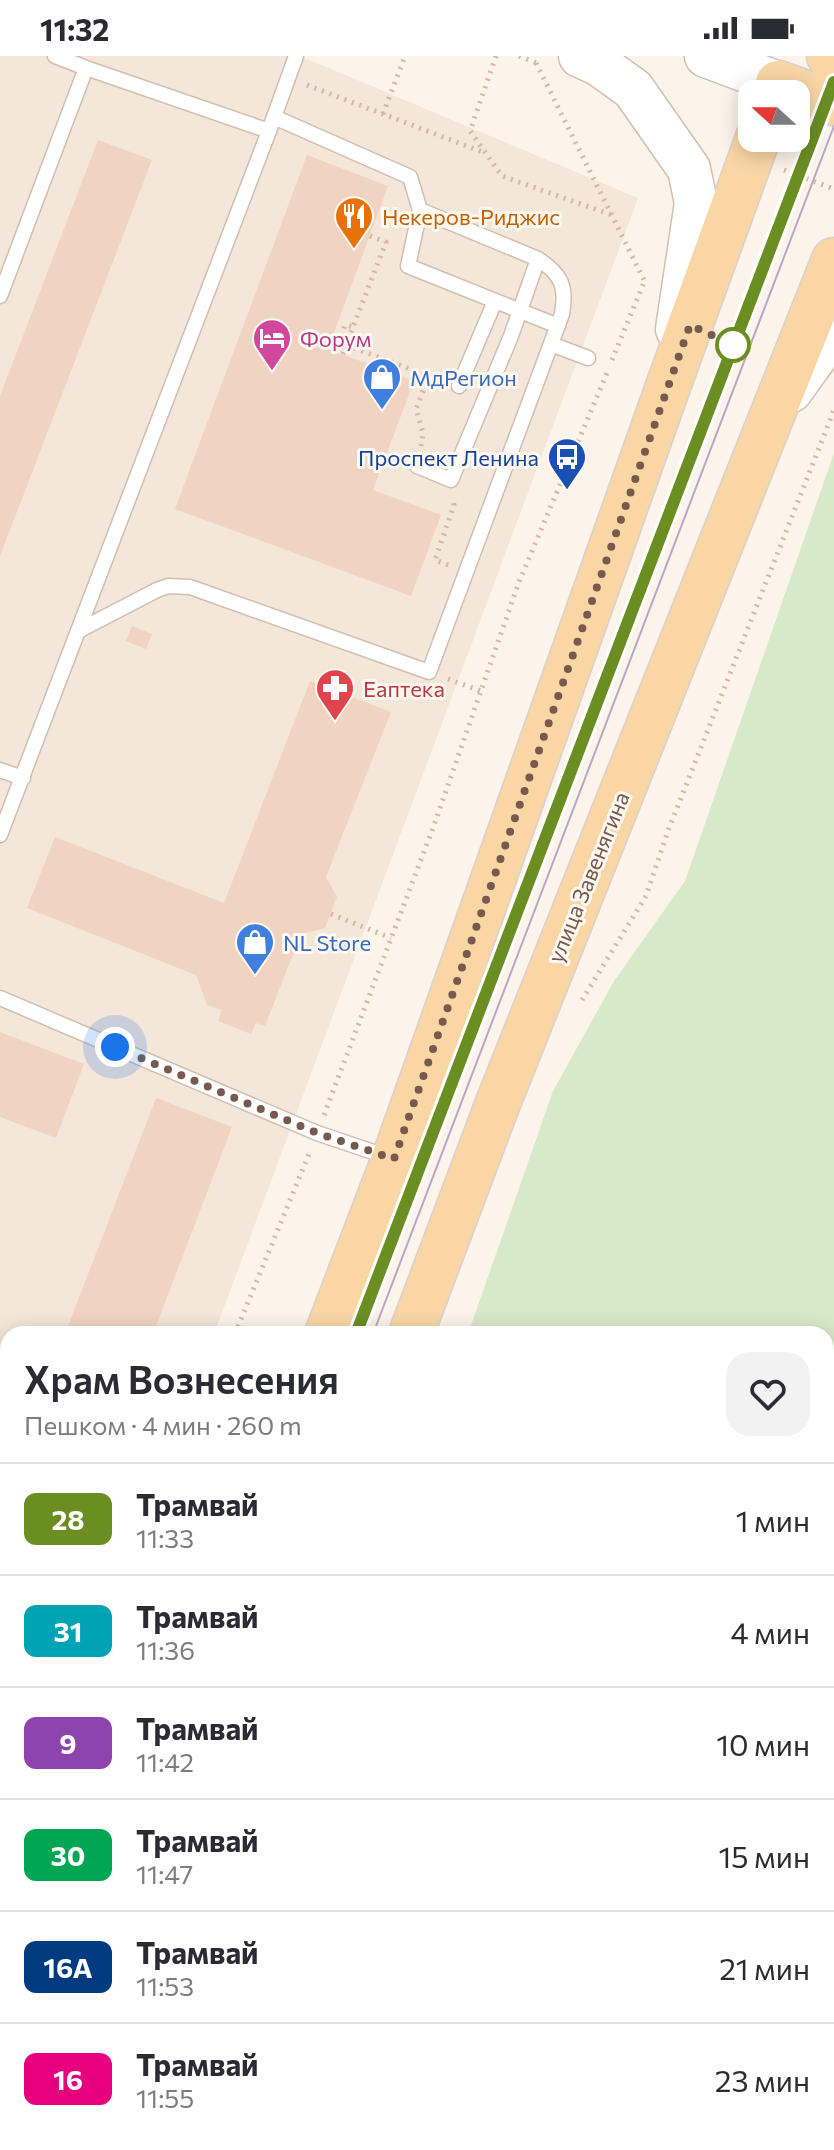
<!DOCTYPE html>
<html lang="ru">
<head>
<meta charset="utf-8">
<style>
  :root { --surface:#fff; --page:#f2f2f3; --text:#2b2b33; --muted:#7c7c81; --line:#e1e1e2 }
  body { margin:0; font-family:Commissioner,sans-serif; background:var(--page); color:var(--text); height:100vh; display:flex; flex-direction:column; font-size:30px; white-space:nowrap }
  * { box-sizing:border-box; margin:0 }
  p { font-size:26px; color:var(--muted) }
  .icon { flex:none; width:44px; height:44px; fill:none; stroke:currentColor; stroke-width:2; stroke-linecap:round; stroke-linejoin:round }
  .map { position:relative; flex:1; overflow:hidden }
  .drawer { position:absolute; left:0px; top:1270px; width:834px; height:824px; display:flex; flex-direction:column; background:var(--surface); border-radius:24px 24px 0 0; box-shadow:0 4px 20px #0003 }
  .drawer>* { flex:none }
  .badge { padding:0 16px; border-radius:12px; font-size:28px; line-height:52px }
  .needle { width:52px; rotate:291deg }
  .controls { position:absolute; left:738px; top:24px; display:grid; gap:16px }
  .controls a { display:grid; place-items:center; width:72px; height:72px; border-radius:16px; background:var(--surface); box-shadow:0 4px 20px #0003; font-size:40px }
  .you { position:absolute; width:40px; height:40px; margin:-20px; border:6px solid #fff; border-radius:50%; background:#1a73e8; box-shadow:0 0 0 12px #1a73e833 }
  .map>.badge { position:absolute; translate:-50% -50%; box-shadow:0 0 0 4px #fff }
  .round { display:grid; place-items:center; flex:none; width:84px; height:84px; border-radius:24px; background:var(--page) }
  .overview { display:flex; align-items:center; justify-content:space-between; height:136px; padding:0 24px }
  h1 { font-size:38px; font-weight:600; line-height:60px }
  ul { padding:0; list-style:none }
  li { display:flex; align-items:center; gap:24px; height:112px; padding:0 24px; border-top:2px solid var(--line) }
  li div { flex:1 }
  li b { display:block; font-size:30px }
  li em { font-style:normal }
  li .badge { min-width:88px; font-weight:700; text-align:center }
  .status { display:flex; justify-content:space-between; align-items:center; height:56px; padding:0 40px; background:var(--surface); direction:ltr }
  .status svg { height:22px; fill:currentColor }
  .map>svg:first-child { display:block }
</style>
</head>
<body>
<div class="status"><b>11:32</b><svg viewBox="0 0 49 12"><path d="M0 12V9h3v3zM5 12V6h3v6zM10 12V3h3v9zM15 12V0h3v12zM26 1h20v11H26zM47 4h2v5h-2z"/></svg></div>
<div class="map">
<svg width="834" height="2094" viewBox="0 0 834 2094">
  <rect width="100%" height="100%" fill="#fcf4ea"/>
  <path fill="#f4e6d8" d="M 0,0 L 300,0 L 638,142 L 214,1278 L 8,1278 L 8,1830 L 0,1851 Z"/>
  <path fill="#d7eac7" d="M 834,397 L 834,1513 L 826,1510 L 826,1278 L 468,1278 L 553,1035 L 614,925 L 685,825 Z"/>
  <path fill="#f1d3c1" d="M 98,84 L 152,104 L 0,500 L 0,340 Z
    M 307,99 L 388,130 L 328,293 L 414,325 L 373,434 L 441,459 L 411,540 L 175,453 Z
    M 132,570 L 152,578 L 146,593 L 126,585 Z
    M 310,625 L 391,656 L 326,821 L 337,841 L 325,872 L 301,878 L 265,970 L 256,967 L 251,978 L 218,965 L 222,954 L 207,949 L 196,919 L 27,852 L 55,781 L 224,847 Z
    M 0,976 L 84,1008 L 56,1082 L 0,1061 Z
    M 156,1042 L 232,1071 L 153,1278 L 65,1278 Z
    M 0,1336 L 8,1340 L 8,1442 L 0,1438 Z
    M 0,1528 L 8,1531 L 8,1649 L 0,1670 Z
    M 826,1707 L 834,1711 L 834,1901 L 826,1898 Z
    M 199,2086 L 261,2086 L 258,2094 L 196,2094 Z"/>
  <g fill="none" stroke-linecap="round" stroke-linejoin="round">
    <g stroke="#d1beb1" stroke-width="17">
      <path id="lane" d="M 55,0 L 86,12
        M 420,154 L 408,210 L 558,270
        M 0,240 L 86,12 L 269,75
        M 551,288 L 588,302
        M 459,330 L 495,245
        M 417,410 L 451,424 L 511,280 L 538,203
        M 78,575 L 157,534 L 168,530 L 190,531 L 429,616 L 562,258 C 567,230 561,218 538,203 L 420,154 L 410,121 L 274,61
        M 0,714 L 23,722
        M 0,779 L 269,75 L 296,0
        M 0,942 L 317,1077 L 388,1101
        M 0,1496 L 8,1499
        M 826,1628 L 834,1631
        M 826,1682 L 834,1685
        M 0,1850 L 8,1831
        M 826,1906 L 834,1909
        M 0,2043 L 8,2046
        M 380,2086 L 402,2094
        M 684,2086 L 705,2094
        M 324,2094 L 327,2086
        M 438,2094 L 441,2086"/>
    </g>
    <g stroke="#d4beaf" stroke-width="45">
      <path id="secondary" d="M 580,0 L 598,8 L 633,33 L 689,113 L 696,147 L 677,273
        M 706,0 L 778,27
        M 791,335 L 834,275"/>
    </g>
    <g stroke="#d9d1cd" stroke-width="47">
      <path id="primary" d="M 829,0 L 834,2
        M 778,27 L 834,47
        M 327,1278 L 394,1103 L 670,325 L 758,82
        M 411,1278 L 498,1047 L 834,204
        M 9,2094 L 12,2086
        M 104,2094 L 107,2086"/>
    </g>
    <path stroke="#d7b6a4" stroke-width="5" stroke-dasharray="2 6" stroke-linecap="butt" d="M 496,0 L 470,75 L 502,120 L 612,159
      M 519,0 L 537,7
      M 536,7 L 644,224
      M 307,29 L 485,97
      M 383,58 L 405,0
      M 784,114 L 834,133
      M 370,180 L 386,186 L 346,289 L 429,320 L 416,353 L 423,377 L 421,390
      M 343,298 L 346,289 L 339,287 L 345,269 L 353,271
      M 612,304 L 645,224
      M 448,509 L 435,504 L 454,449 L 453,443
      M 448,623 L 481,635
      M 331,858 L 391,882
      M 582,944 L 646,840 L 668,775 L 834,354
      M 324,1059 L 433,772 L 519,526 L 607,317
      M 235,1278 L 309,1098"/>
    <use href="#lane" stroke="#fff" stroke-width="14"/>
    <use href="#secondary" stroke="#fff" stroke-width="42"/>
    <use href="#primary" stroke="#f9d6a4" stroke-width="44"/>
    <path stroke="#b7a7c7" stroke-width="2" d="M 356,1278 L 834,26
      M 373,1278 L 834,70
      M 47,2094 L 50,2086
      M 63,2094 L 66,2086"/>
  </g>
  <g fill="none" stroke-linecap="round" stroke-linejoin="round">
    <g stroke="#fff" stroke-width="18">
      <path id="line" d="M 356,1278 L 834,26"/>
    </g>
    <use href="#line" stroke="#6b8e23" stroke-width="12"/>
    <path stroke="#775a4d" stroke-width="8" stroke-dasharray="0 14.4" d="M 115,991 L 317,1077 L 394,1103 L 690,269 L 733,289"/>
  </g>
  <defs>
    <g id="restaurant-pin" transform="scale(2)"><path d="M0 17L-7.5 6A9.5 9.5 0 1 1 7.5 6Z" fill="#e8710a" stroke="#fff8f0"/><path d="M-5-6h1v4h1v-4h1v4h1v-4h1v5L-1.5 .5V6h-2V.5L-5-1ZM5-6V6H3V1.5H1.5Q1.5-4 5-6Z" fill="#fff"/></g>
    <g id="hotel-pin" transform="scale(2)"><path d="M0 17L-7.5 6A9.5 9.5 0 1 1 7.5 6Z" fill="#d1479c" stroke="#fff8f0"/><path d="M-6-4.5h1.5V1H6V5H4.5V3h-9V5H-6ZM-4 0a1.8 1.8 0 1 1 3.6 0ZM.5 0V-2.5h3Q6-2.5 6 0Z" fill="#fff"/></g>
    <g id="shop-pin" transform="scale(2)"><path d="M0 17L-7.5 6A9.5 9.5 0 1 1 7.5 6Z" fill="#3f7fe0" stroke="#fff8f0"/><path d="M-5-2.5h2.3a2.7 3.5 0 0 1 5.4 0H5L5.5 6h-11ZM-1.5-2.5h3a1.5 2.3 0 0 0-3 0Z" fill="#fff"/></g>
    <g id="bus-pin" transform="scale(2)"><path d="M0 17L-7.5 6A9.5 9.5 0 1 1 7.5 6Z" fill="#1a4fb4" stroke="#fff8f0"/><path d="M-5-6H5V4H4V6H2V4H-2V6H-4V4H-5ZM-3.5-4V0h7V-4ZM-3.5 1.2v1.5H-2V1.2ZM2 1.2v1.5H3.5V1.2Z" fill="#fff"/></g>
    <g id="pharmacy-pin" transform="scale(2)"><path d="M0 17L-7.5 6A9.5 9.5 0 1 1 7.5 6Z" fill="#e0444e" stroke="#fff8f0"/><path d="M-2-6h4v4h4v4h-4v4h-4v-4h-4v-4h4Z" fill="#fff"/></g>
  </defs>
  <g fill-rule="evenodd">
    <use href="#restaurant-pin" x="354" y="160"/>
    <use href="#hotel-pin" x="272" y="282"/>
    <use href="#shop-pin" x="382" y="321"/>
    <use href="#bus-pin" x="567" y="401"/>
    <use href="#pharmacy-pin" x="335" y="632"/>
    <use href="#shop-pin" x="255" y="886"/>
  </g>
  <circle fill="#fff" stroke="#6b8e23" stroke-width="4" cx="733" cy="289" r="16"/>
  <g text-anchor="middle" dominant-baseline="central" stroke-width="6" stroke-linejoin="round" paint-order="stroke">
    <g font-size="22" fill="#c56008" stroke="#fff8f0" text-anchor="start">
      <text x="382" y="160">Некеров-Риджис</text>
    </g>
    <g font-size="22" fill="#b23c85" stroke="#fff8f0" text-anchor="start">
      <text x="300" y="282">Форум</text>
    </g>
    <g font-size="22" fill="#366cbe" stroke="#fff8f0" text-anchor="start">
      <text x="410" y="321">МдРегион</text>
      <text x="283" y="886">NL Store</text>
    </g>
    <g font-size="22" fill="#164399" stroke="#fff8f0" text-anchor="end">
      <text x="539" y="401">Проспект Ленина</text>
    </g>
    <g font-size="22" fill="#be3a42" stroke="#fff8f0" text-anchor="start">
      <text x="363" y="632">Еаптека</text>
    </g>
    <g font-size="22" fill="#775a4d" stroke="#fff8f0">
      <text transform="translate(588 821) rotate(-68)">улица Завенягина</text>
    </g>
  </g>
</svg>
<div class="controls">
<a><svg class="needle" viewBox="-14 -14 28 28"><path d="M0-13l5 13h-10z" fill="#e53935"/><path d="M0 13l5-13h-10z" fill="#7c7c81"/></svg></a>
</div>
<div class="you" style="left:115px;top:991px"></div>
<section class="drawer">
<div class="overview"><div><h1>Храм Вознесения</h1><p>Пешком · 4 мин · 260 m</p></div><a class="round"><svg class="icon" aria-label="heart" viewBox="0 0 24 24"><path d="M12 20l-8-8c-3-5 5-10 8-4 3-6 11-1 8 4z"/></svg></a></div>
<ul>
<li><span class="badge" style="background:#6b8e23;color:#fff">28</span><div><b>Трамвай</b><p>11:33</p></div><em>1 мин</em></li>
<li><span class="badge" style="background:#00a3b4;color:#fff">31</span><div><b>Трамвай</b><p>11:36</p></div><em>4 мин</em></li>
<li><span class="badge" style="background:#8e44ad;color:#fff">9</span><div><b>Трамвай</b><p>11:42</p></div><em>10 мин</em></li>
<li><span class="badge" style="background:#00a651;color:#fff">30</span><div><b>Трамвай</b><p>11:47</p></div><em>15 мин</em></li>
<li><span class="badge" style="background:#003b80;color:#fff">16А</span><div><b>Трамвай</b><p>11:53</p></div><em>21 мин</em></li>
<li><span class="badge" style="background:#e6007e;color:#fff">16</span><div><b>Трамвай</b><p>11:55</p></div><em>23 мин</em></li>
</ul>
</section>
</div>
</body>
</html>
